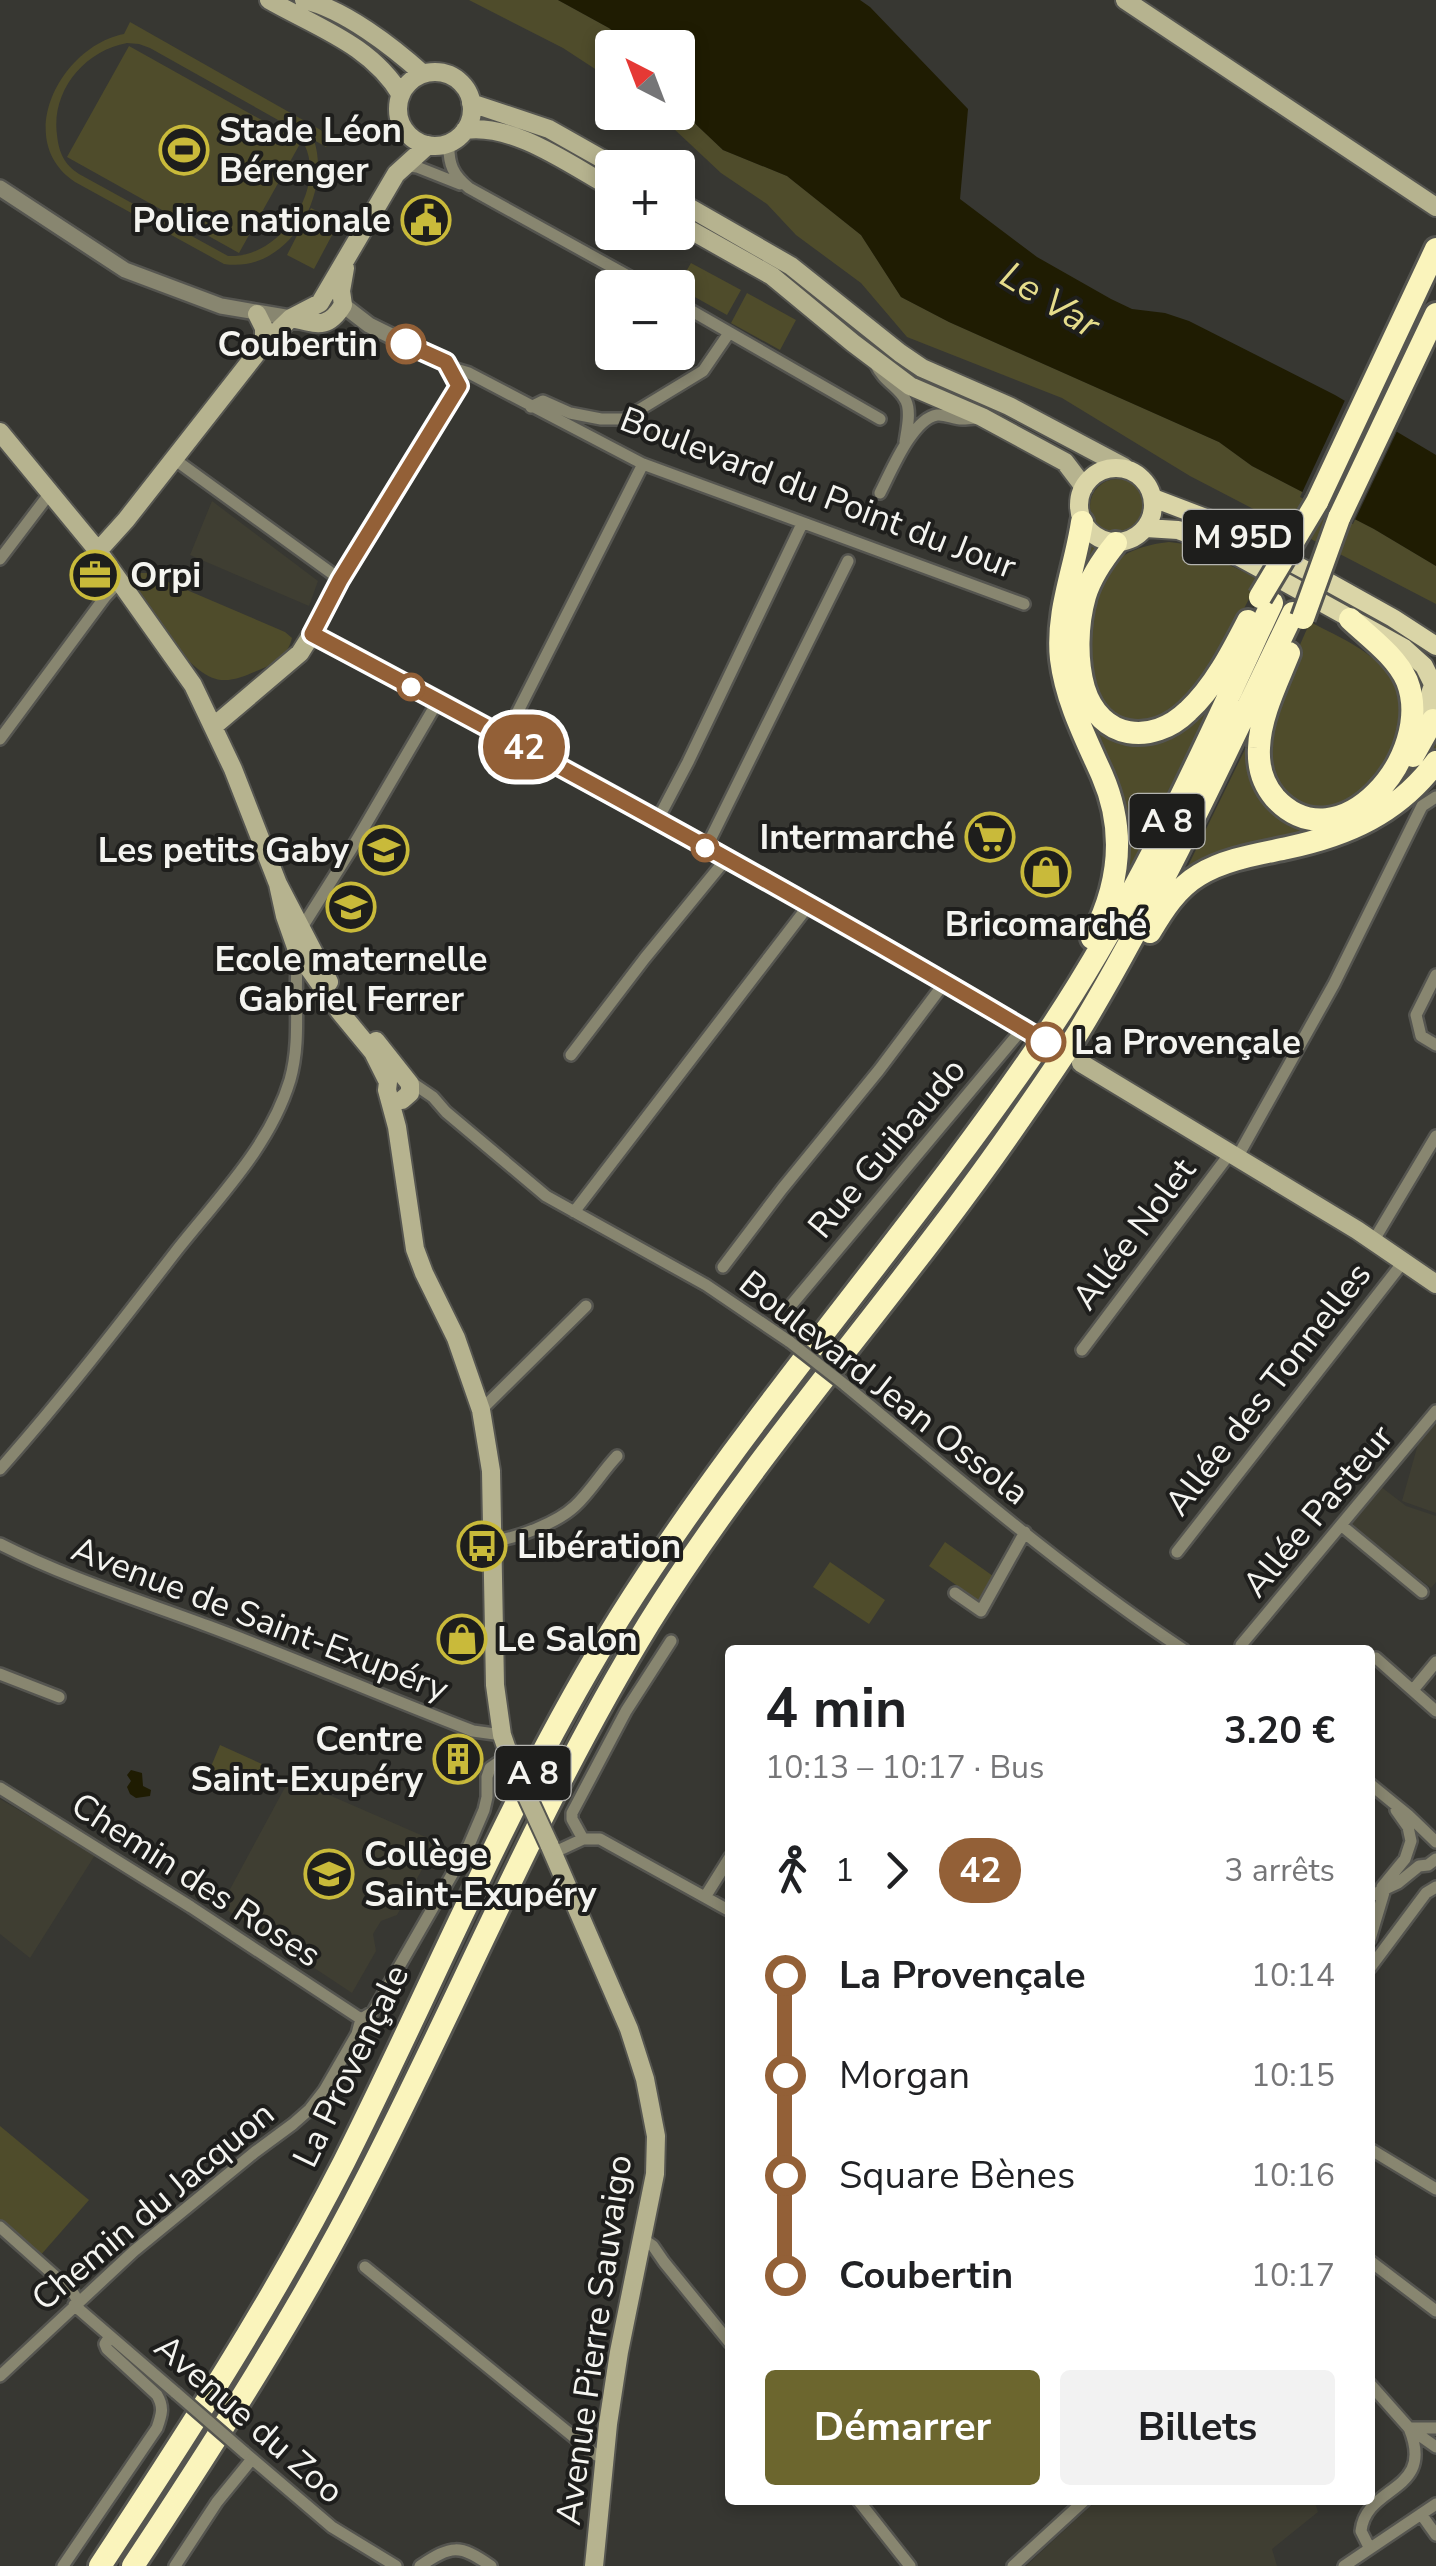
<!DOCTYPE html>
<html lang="fr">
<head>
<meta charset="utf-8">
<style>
  :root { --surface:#fff; --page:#f2f2f2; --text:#202124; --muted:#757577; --accent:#6c662e }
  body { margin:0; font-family:"Nunito Sans",sans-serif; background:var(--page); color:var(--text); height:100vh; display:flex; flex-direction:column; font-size:38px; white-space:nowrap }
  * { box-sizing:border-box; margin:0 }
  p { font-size:32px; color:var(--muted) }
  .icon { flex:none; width:55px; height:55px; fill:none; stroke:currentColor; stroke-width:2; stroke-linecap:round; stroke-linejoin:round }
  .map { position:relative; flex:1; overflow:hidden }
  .panel { position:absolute; left:725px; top:1645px; width:650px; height:860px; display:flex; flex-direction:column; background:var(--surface); border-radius:10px; box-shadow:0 5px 15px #0003 }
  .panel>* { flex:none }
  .badge { padding:0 20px; border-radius:32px; font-size:35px; line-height:65px }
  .needle { width:65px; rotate:318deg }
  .controls { position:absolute; left:595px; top:30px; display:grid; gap:20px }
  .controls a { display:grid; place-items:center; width:100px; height:100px; border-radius:10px; background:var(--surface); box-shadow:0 5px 15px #0003; font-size:50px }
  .map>.badge { position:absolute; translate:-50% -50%; box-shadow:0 0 0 5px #fff }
  .legs { display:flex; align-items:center; gap:15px; height:110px; padding:0 40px; font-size:32px }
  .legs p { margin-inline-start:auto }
  .summary { display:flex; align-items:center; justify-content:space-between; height:170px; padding:0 40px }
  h1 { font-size:55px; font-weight:700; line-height:75px }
  .primary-button { display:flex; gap:20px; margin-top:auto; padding:20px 40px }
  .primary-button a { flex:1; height:115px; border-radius:10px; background:var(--accent); color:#fff; font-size:40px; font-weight:700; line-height:115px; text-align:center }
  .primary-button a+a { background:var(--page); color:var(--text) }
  ul { padding:0 40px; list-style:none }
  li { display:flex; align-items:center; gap:35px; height:100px; font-size:38px }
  li i { display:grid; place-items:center; width:15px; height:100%; margin:0 12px; background:currentColor }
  li i::after { content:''; width:25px; height:25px; margin:-12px; border:8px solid; border-radius:50%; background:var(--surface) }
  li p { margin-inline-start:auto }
  li:first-child i { background:linear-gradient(#0000 50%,currentColor 0) }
  li:last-child i { background:linear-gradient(currentColor 50%,#0000 0) }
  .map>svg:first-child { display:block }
</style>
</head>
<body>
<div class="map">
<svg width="1436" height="2566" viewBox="0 0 1436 2566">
  <rect width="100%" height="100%" fill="#373732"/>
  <path fill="#3f3e32" d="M 212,501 L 318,581 L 309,606 L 190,555 Z
    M 1436,1422 L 1436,1513 L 1402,1501 L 1418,1444 Z
    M 1380,1486 L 1406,1506 L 1436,1516 L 1436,1582 L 1431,1588 L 1349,1523 Z
    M 290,1778 L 437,1842 L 397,1915 L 381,1921 L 373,1934 L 376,1951 L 352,1993 L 221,1906 Z
    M 0,1799 L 95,1855 L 30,1958 L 0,1934 Z
    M 1097,2500 L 1314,2500 L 1318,2512 L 1272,2549 L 1277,2566 L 1026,2566 Z"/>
  <path fill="#4f4c2b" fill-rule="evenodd" d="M 469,0 L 558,0 L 609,28 L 634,47 L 612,48 L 612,80 L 563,48 Z
    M 130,22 L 333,137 L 326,147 L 314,140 C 332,195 288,274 224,264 L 75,182 C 12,140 61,46 124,34 ZM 127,43 L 139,44 L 150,48 L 287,125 C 342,162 289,260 228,256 L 79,174 C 64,164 59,153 57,135 C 51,91 84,51 127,43 Z
    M 129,46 L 301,142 L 239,253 L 67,157 Z
    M 678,95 L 685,114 L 723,150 L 787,176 L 861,235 L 901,297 L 949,322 L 1219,442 L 1252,466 L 1374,529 L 1436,566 L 1436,604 L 1190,476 L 1062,398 L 907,337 L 861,283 L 796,235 L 767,204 L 721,173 L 657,113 L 678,112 Z
    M 311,208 L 339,222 L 314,269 L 287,255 Z
    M 691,263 L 741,290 L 727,315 L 677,287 Z
    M 747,293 L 796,320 L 780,350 L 731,323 Z
    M1090 506a27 27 0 1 1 54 0a27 27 0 1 1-54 0Z
    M 1085,540 L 1102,550 C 1073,584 1068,623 1073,666 C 1074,684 1077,703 1088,718 C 1109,746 1151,747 1179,730 C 1193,722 1202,710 1211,697 L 1215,698 L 1122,883 C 1125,851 1125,823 1115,792 C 1102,752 1077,718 1069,677 C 1065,649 1062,619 1069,592 C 1074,574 1081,558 1085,540 Z
    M 1169,542 L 1185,544 L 1259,579 C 1238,619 1216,673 1182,704 C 1163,721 1136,730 1113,713 C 1109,710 1104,708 1101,704 C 1079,673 1088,592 1113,564 C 1126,550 1150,544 1169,542 Z
    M 138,573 L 147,573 L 285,632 L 292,638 C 288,655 275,664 259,670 C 247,675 235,681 221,680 C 188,676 154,614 136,588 L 133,580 Z
    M 1310,622 C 1339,637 1380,654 1396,685 C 1427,746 1331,856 1279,787 C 1270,775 1265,761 1267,745 C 1273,705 1294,658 1310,622 Z
    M 1253,733 L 1289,819 L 1390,791 L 1407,774 L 1436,737 L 1436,751 L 1420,772 L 1374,812 L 1186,870 Z
    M 945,1542 L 993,1576 L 979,1601 L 929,1566 Z
    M 830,1562 L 885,1600 L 869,1624 L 813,1587 Z
    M 220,1745 L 273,1769 L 262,1793 L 210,1769 Z
    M 0,2126 L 89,2200 L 39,2257 L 0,2223 Z"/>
  <path fill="#1f1c02" d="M 558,0 L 860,0 L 870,7 L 968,109 L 960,199 L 1037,257 L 1111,299 L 1132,309 L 1165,313 L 1189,321 L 1335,395 L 1436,455 L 1436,566 L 1374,529 L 1252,466 L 1219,442 L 949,322 L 901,297 L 861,235 L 787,176 L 723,150 L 685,114 L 678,95 L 678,48 L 634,47 L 609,28 Z
    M 131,1770 L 142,1773 L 143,1786 L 151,1790 L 150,1796 L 136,1798 L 130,1794 L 127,1787 L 131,1781 L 127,1775 Z"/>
  <path fill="#373732" d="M 1347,396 L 1399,427 L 1353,524 L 1300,497 Z"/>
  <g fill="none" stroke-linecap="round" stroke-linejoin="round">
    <g stroke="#555550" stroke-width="16">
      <path id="minor" d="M 449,143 C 448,164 453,175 469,188 L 650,288
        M 404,165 L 417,167 L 460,184
        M 678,303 L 880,419
        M 875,363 C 884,383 899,386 906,401 C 911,412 907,429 905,442
        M 449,367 L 469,373 L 643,464 L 1024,604
        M 531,407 L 543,401 L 570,413 L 601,419 L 624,419 L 703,371 L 729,333
        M 174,459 L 341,580
        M 880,493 C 891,472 912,419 937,415 C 946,414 953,419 962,419 C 967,419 973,418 978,418
        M 0,559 L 50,493
        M 505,737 L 643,464
        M 0,739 L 105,597 L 120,581
        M 657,821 L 688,762 L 802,524
        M 706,848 L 848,561
        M 301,929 L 352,848 L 438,701
        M 1436,975 L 1416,1015 L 1421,1036 L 1436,1045
        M 571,1055 L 645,958 L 726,859
        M 408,1080 L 433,1097 L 446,1112 L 546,1196 L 706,1285 L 790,1342
        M 1238,1156 L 1334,984 L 1422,806 L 1436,797
        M 574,1212 L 809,905
        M 1374,1240 L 1436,1136
        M 723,1267 L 782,1189 L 879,1070 L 945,982
        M 793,1303 L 1023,1028
        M 1082,1350 L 1231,1152
        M 845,1385 C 955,1476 1064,1571 1184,1650
        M 481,1410 L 586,1306
        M 0,1469 C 62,1399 120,1324 177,1250 C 219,1197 270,1146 290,1080 C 302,1038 293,995 298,952
        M 1341,1525 L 1422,1592
        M 494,1541 C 517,1538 557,1523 575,1506 C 590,1492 602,1472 617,1456
        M 0,1544 C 67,1578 138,1600 208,1626 C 297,1659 384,1697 473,1731 L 502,1735
        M 1177,1552 L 1404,1261
        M 955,1593 L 981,1611 L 1025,1532
        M 1241,1645 L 1436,1411
        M 1376,1658 L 1436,1711
        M 0,1674 L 59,1697
        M 1413,1690 L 1436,1662
        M 1370,1784 L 1408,1815 L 1436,1842
        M 0,1788 L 191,1907 L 361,2019
        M 1396,1810 L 1408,1827 L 1411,1841
        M 583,1839 L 572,1819 L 572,1813 L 626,1711 L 671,1641
        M 553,1853 L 583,1839 L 600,1839 L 730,1911
        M 1382,1887 L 1405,1859 L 1411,1841
        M 1370,1896 L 1398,1883 L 1419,1866 L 1428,1865 L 1436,1859
        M 705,1897 L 730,1857
        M 1370,1939 L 1385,1889
        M 1370,1968 L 1426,1893 L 1436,1887
        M 361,2019 L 373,2012 L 469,1845 L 484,1810 L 487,1797 L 487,1777 L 490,1768 L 509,1755
        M 1370,2149 L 1436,2189
        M 0,2227 L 72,2291 L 78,2301
        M 643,2239 L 653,2246 L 664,2262 L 730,2343
        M 1370,2261 L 1436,2311
        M 365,2267 L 596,2455 L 605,2456
        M 74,2305 L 176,2393
        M 0,2376 L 134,2251 L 255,2152 L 293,2124 L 310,2109 L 324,2091 L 357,2034 L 361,2019
        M 1370,2384 L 1409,2428 L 1436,2447
        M 1409,2428 L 1436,2428
        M 244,2452 L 332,2527 L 396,2566
        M 858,2500 L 910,2566
        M 1421,2514 L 1436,2535
        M 1369,2547 L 1361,2531 C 1366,2484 1436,2493 1409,2428
        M 63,2566 L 157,2428 C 162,2414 164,2407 157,2395 L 107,2349 L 105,2344 L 110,2336
        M 175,2566 L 217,2502 L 252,2459
        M 420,2566 C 452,2545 459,2544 491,2566
        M 1013,2566 L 1085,2500
        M 1344,2566 L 1436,2504"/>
    </g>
    <g stroke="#555550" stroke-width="20">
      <path id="tertiary" d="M 0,188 L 125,270 L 221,306 L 291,318
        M 312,634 L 341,580 L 459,387 L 446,363 L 369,325 L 343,305"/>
    </g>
    <g stroke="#555550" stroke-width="22">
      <path id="secondary" d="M 269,0 C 318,28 371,45 401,95
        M 304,0 C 344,9 393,47 423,74
        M 1125,0 L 1436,207
        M398 109a37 37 0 1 1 74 0a37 37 0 1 1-74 0Z
        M 471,103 L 549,129 L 618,168
        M 465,130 C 514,123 570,165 612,188
        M 678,201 L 791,266 L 900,353 L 922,368 L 1009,406 L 1124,467
        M 678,223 L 772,276 L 853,343 L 910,386 L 982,417 L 1065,462 L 1084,487
        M 257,314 L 264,328 L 264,344
        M 291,318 C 316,323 327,331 343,305 L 341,291 L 345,268
        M 0,432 L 98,551 L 193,685 L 233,769 L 278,884 L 329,982
        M 98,551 L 126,520 L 264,344 L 291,318 L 320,303 L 396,174 L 428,145
        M 214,726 L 300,653 L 312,634 C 552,760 790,891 1023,1028
        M 278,884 L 285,916 L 298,953 L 340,1012 L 373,1052 L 388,1082 L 387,1090 L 397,1127 L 415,1249 L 424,1273 L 456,1338 L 481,1410 L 491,1471 L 495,1685 L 502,1735 L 512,1764
        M 376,1041 L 410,1084 L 410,1093 L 402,1100
        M 1081,1063 L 1357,1230 L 1436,1284
        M 549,1844 L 629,2029 L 645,2079 L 656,2136 L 655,2174 L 619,2352 L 608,2424 L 594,2566"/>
    </g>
    <g stroke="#555550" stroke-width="22">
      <path id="primary" d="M1079 505a37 37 0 1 1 74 0a37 37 0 1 1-74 0Z
        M 1153,498 L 1211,520 L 1330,583 L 1393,618 L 1436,646
        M 1146,528 L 1178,530 L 1214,543 L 1404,648 L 1424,666 L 1433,684
        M 1436,680 C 1427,695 1427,709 1436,724"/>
    </g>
    <g stroke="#555550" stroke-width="28">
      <path id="motorway" d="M 1317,502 L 1436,249
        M 1339,518 L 1436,314
        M 1082,522 C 1075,569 1056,611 1061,659 C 1066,700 1085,737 1102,775 C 1126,830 1120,885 1092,938
        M 1116,543 C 1103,559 1091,576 1085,596 C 1077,624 1076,660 1084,688 C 1100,740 1152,746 1188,711 C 1214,687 1232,652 1248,621
        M 1289,653 C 1277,683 1260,716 1259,748 C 1258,766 1263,784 1275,798 C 1339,867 1436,755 1407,681 C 1396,656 1369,637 1350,619
        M 1413,756 L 1433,720
        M 1150,932 C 1163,910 1177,888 1199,875 C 1225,859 1259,854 1287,848 C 1348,835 1398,813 1436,762
        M 100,2566 C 187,2434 272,2303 344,2162 C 435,1981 512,1790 620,1617 C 749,1412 913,1232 1048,1032 C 1138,898 1204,749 1272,603
        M 133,2566 C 217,2439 300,2310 369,2174 C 463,1991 541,1799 649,1623 C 758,1448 898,1295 1015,1126 C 1037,1094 1059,1063 1079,1031 C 1160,897 1225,754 1293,613"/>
    </g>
    <use href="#minor" stroke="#888670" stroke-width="11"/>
    <use href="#tertiary" stroke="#888670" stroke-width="15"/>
    <use href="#secondary" stroke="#b6b38f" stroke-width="18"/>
    <use href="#primary" stroke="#dad5a7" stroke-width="18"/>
    <use href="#motorway" stroke="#faf4bc" stroke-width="22"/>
    <g stroke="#555550" stroke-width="16" stroke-linecap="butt">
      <path id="minor-bridge" d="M 790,1342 L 845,1385
        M 176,2393 L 244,2452"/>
    </g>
    <g stroke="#555550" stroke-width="22" stroke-linecap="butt">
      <path id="secondary-bridge" d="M 512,1764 L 549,1844"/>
    </g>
    <g stroke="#555550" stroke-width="28" stroke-linecap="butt">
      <path id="motorway-bridge" d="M 1260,597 L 1317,502
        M 1303,618 L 1339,518"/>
    </g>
    <use href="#minor-bridge" stroke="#888670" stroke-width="11"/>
    <use href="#secondary-bridge" stroke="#b6b38f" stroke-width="18"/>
    <use href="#motorway-bridge" stroke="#faf4bc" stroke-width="22"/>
  </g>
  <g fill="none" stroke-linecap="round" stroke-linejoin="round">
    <g stroke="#fff" stroke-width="22">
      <path id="line-1" d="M 406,344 L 446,362 L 459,386 L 340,580 L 312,634 C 559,765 806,899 1046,1042"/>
    </g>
    <use href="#line-1" stroke="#936037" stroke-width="15"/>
  </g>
  <defs>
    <g id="stadium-ring" transform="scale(2.5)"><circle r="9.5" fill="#1e1e1c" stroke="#c9ba3a" stroke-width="1.5"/><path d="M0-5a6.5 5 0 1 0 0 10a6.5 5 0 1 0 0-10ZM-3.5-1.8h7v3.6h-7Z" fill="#c9ba3a"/></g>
    <g id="civic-ring" transform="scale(2.5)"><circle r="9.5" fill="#1e1e1c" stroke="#c9ba3a" stroke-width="1.5"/><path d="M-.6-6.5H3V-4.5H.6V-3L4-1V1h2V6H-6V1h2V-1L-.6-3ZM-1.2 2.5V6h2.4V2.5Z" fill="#c9ba3a"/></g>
    <g id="office-ring" transform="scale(2.5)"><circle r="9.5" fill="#1e1e1c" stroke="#c9ba3a" stroke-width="1.5"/><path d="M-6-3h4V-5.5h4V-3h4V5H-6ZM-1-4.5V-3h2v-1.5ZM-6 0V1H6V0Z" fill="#c9ba3a"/></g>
    <g id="supermarket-ring" transform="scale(2.5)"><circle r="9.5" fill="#1e1e1c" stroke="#c9ba3a" stroke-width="1.5"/><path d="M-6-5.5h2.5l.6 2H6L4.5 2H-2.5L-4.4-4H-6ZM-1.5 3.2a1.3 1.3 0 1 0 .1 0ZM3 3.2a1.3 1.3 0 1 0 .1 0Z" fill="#c9ba3a"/></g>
    <g id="school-ring" transform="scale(2.5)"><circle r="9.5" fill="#1e1e1c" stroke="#c9ba3a" stroke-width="1.5"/><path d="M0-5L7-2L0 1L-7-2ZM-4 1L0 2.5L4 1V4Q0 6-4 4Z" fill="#c9ba3a"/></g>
    <g id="shop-ring" transform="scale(2.5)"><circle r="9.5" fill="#1e1e1c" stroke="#c9ba3a" stroke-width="1.5"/><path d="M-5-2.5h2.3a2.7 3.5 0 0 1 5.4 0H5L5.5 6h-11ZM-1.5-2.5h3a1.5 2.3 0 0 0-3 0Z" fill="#c9ba3a"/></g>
    <g id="bus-ring" transform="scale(2.5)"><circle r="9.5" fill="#1e1e1c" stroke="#c9ba3a" stroke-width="1.5"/><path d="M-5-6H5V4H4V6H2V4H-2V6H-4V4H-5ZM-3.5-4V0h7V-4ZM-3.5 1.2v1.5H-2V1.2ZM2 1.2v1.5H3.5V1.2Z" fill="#c9ba3a"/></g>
    <g id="building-ring" transform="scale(2.5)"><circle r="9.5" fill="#1e1e1c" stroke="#c9ba3a" stroke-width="1.5"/><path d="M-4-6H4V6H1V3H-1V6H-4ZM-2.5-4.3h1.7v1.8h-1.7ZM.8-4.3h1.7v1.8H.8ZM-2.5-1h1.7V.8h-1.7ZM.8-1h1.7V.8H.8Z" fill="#c9ba3a"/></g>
  </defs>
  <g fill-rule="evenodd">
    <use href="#stadium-ring" x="184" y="150"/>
    <use href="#civic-ring" x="426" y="220"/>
    <use href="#office-ring" x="95" y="575"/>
    <use href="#supermarket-ring" x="990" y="837"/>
    <use href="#school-ring" x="384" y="850"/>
    <use href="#shop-ring" x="1046" y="872"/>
    <use href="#school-ring" x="351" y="907"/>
    <use href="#bus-ring" x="482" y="1546"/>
    <use href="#shop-ring" x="462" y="1639"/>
    <use href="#building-ring" x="458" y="1759"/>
    <use href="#school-ring" x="329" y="1874"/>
  </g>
  <g fill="#fff" stroke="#936037" stroke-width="5">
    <circle cx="406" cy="344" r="18"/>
    <circle cx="411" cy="687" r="12"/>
    <circle cx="705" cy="848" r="12"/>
    <circle cx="1046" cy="1042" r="18"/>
  </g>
  <g text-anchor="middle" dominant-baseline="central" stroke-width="8" stroke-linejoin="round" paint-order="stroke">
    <g fill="#1e1e1c" stroke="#b4b4b0" stroke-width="2.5">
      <rect x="1183" y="510" width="120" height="54" rx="8"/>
      <rect x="1129.5" y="794" width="75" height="54" rx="8"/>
      <rect x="495.5" y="1746" width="75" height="54" rx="8"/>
    </g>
    <g font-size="32" font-weight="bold" fill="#f4f4f0">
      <text x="1243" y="537">M 95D</text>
      <text x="1167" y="821">A 8</text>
      <text x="533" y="1773">A 8</text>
    </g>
    <g font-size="35" font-weight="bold" fill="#f4f4f0" stroke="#1e1e1c" text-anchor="start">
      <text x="219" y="130">Stade Léon<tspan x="219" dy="40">Bérenger</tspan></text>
      <text x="391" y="220" text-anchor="end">Police nationale</text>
      <text x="130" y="575">Orpi</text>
      <text x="955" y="837" text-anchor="end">Intermarché</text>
      <text x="349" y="850" text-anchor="end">Les petits Gaby</text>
      <text x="1046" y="924" text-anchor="middle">Bricomarché</text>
      <text x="351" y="959" text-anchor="middle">Ecole maternelle<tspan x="351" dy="40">Gabriel Ferrer</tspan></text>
      <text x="517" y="1546">Libération</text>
      <text x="497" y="1639">Le Salon</text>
      <text x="423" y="1739" text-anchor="end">Centre<tspan x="423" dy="40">Saint-Exupéry</tspan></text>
      <text x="364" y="1854">Collège<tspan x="364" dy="40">Saint-Exupéry</tspan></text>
    </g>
    <g font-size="35" font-weight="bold" fill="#f4f4f0" stroke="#1e1e1c" text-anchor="end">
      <text x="378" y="344">Coubertin</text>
      <text x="1074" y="1042" text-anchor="start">La Provençale</text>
    </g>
    <g font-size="35" fill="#f4f4f0" stroke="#1e1e1c">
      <text transform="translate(818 493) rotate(21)">Boulevard du Point du Jour</text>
      <text transform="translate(887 1148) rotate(-50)">Rue Guibaudo</text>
      <text transform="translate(1134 1234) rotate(-53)">Allée Nolet</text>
      <text transform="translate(884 1388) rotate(38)">Boulevard Jean Ossola</text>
      <text transform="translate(1268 1389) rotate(-52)">Allée des Tonnelles</text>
      <text transform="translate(1318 1511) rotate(-50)">Allée Pasteur</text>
      <text transform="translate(260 1619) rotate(21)">Avenue de Saint-Exupéry</text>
      <text transform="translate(196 1880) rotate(33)">Chemin des Roses</text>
      <text transform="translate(351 2066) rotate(-64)">La Provençale</text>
      <text transform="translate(153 2206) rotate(-40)">Chemin du Jacquon</text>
      <text transform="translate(594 2340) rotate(-82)">Avenue Pierre Sauvaigo</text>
      <text transform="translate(249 2419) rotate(41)">Avenue du Zoo</text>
    </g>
    <g font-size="38" font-style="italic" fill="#e5dc8b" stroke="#1e1e1c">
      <text transform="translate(1050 300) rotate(32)">Le Var</text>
    </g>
  </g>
</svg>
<div class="controls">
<a><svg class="needle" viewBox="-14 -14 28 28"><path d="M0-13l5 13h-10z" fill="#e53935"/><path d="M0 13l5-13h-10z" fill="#757577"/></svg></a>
<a>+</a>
<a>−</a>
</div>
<b class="badge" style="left:524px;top:747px;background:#936037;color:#fff">42</b>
<section class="panel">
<div class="summary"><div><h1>4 min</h1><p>10:13 – 10:17 · Bus</p></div><b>3.20 €</b></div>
<div class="legs"><svg class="icon" aria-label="walk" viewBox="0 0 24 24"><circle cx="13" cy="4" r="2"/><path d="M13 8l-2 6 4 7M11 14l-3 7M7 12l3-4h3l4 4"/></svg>1<svg class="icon" aria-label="forward" viewBox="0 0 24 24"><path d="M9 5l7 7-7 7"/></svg><b class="badge" style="background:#936037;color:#fff">42</b><p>3 arrêts</p></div>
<ul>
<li><i style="color:#936037"></i><b>La Provençale</b><p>10:14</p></li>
<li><i style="color:#936037"></i><span>Morgan</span><p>10:15</p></li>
<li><i style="color:#936037"></i><span>Square Bènes</span><p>10:16</p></li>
<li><i style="color:#936037"></i><b>Coubertin</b><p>10:17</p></li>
</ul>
<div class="primary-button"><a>Démarrer</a><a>Billets</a></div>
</section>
</div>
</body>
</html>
